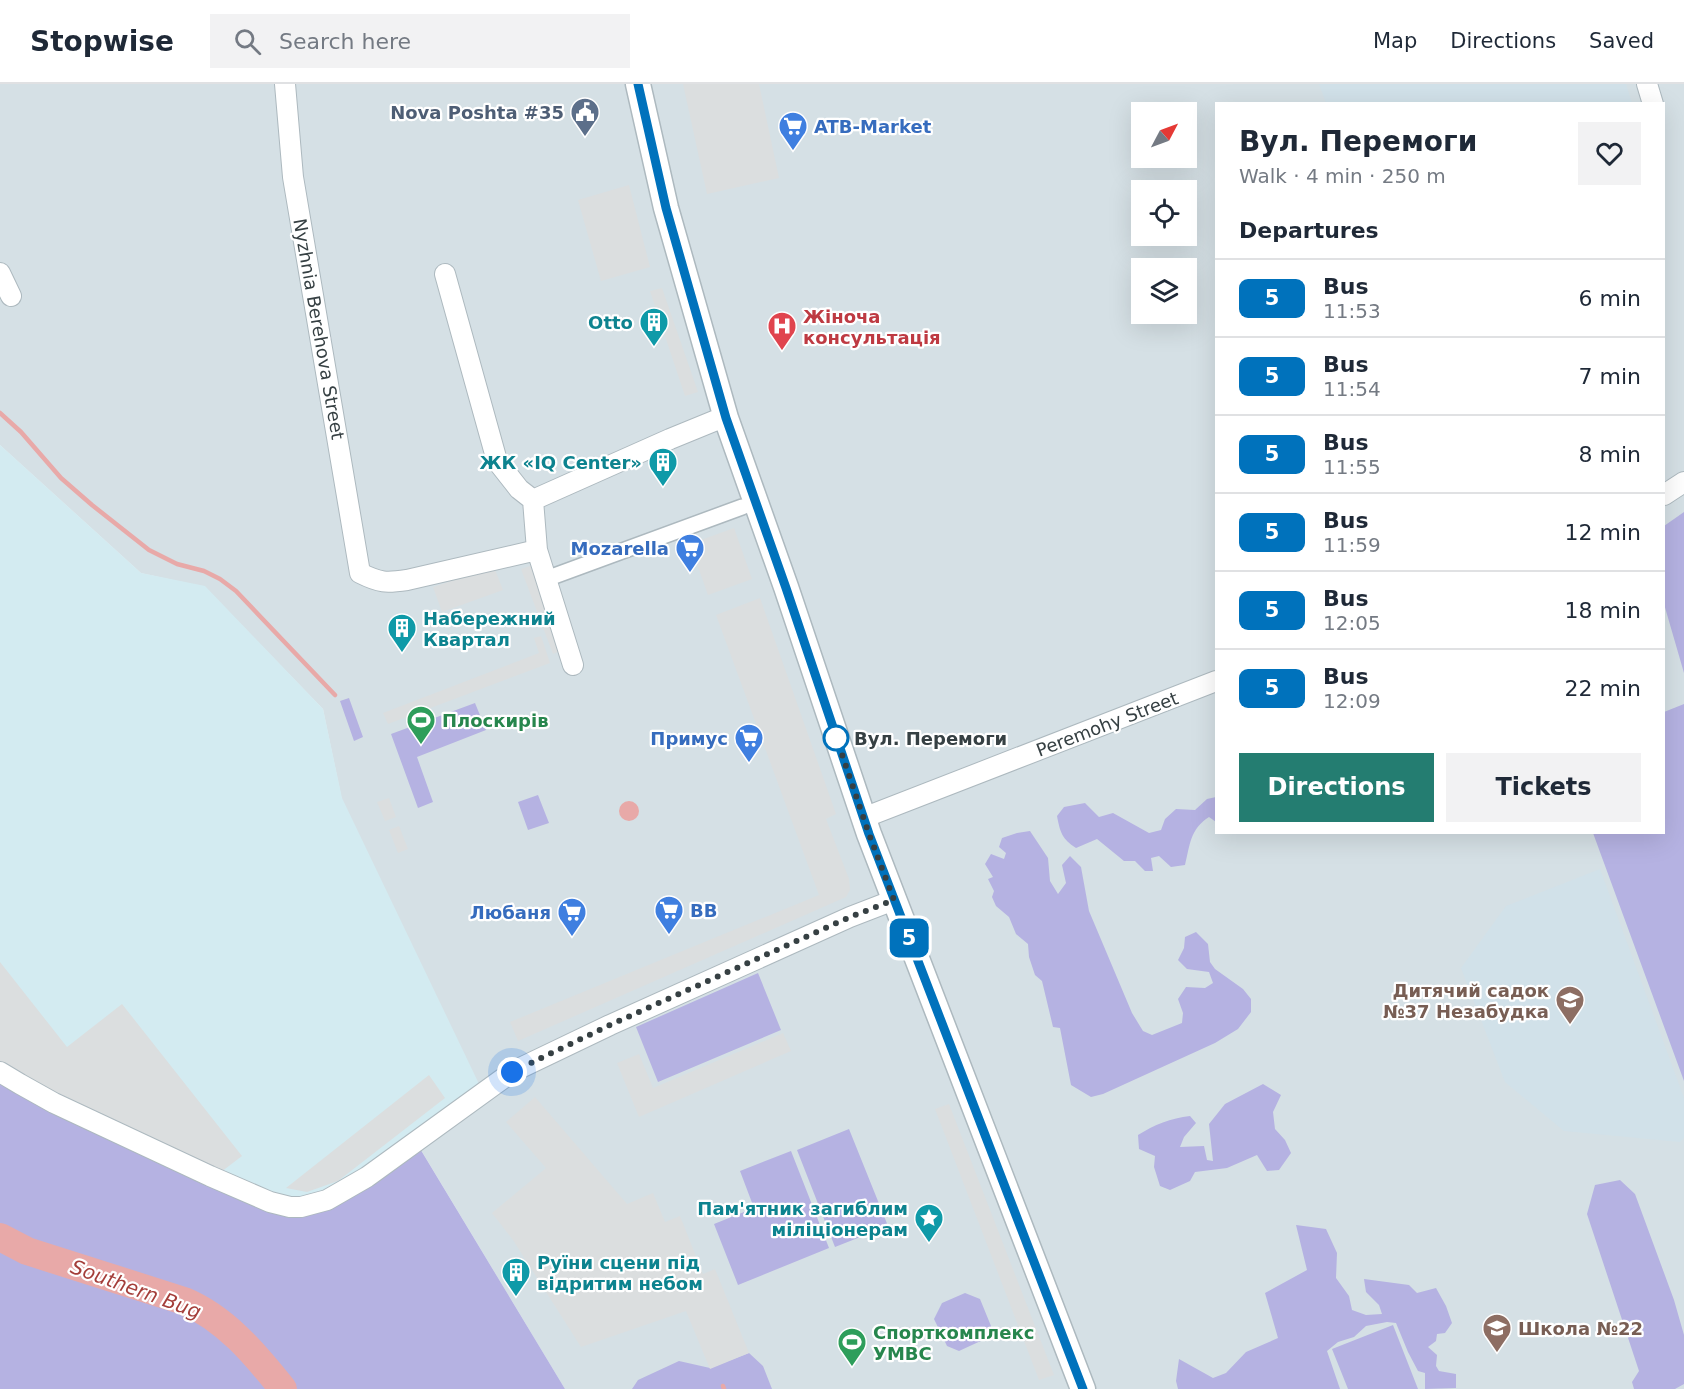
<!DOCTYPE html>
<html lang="en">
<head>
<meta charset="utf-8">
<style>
  :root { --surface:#fff; --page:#f2f2f3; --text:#1f2937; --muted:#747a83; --line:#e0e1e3; --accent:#247d71 }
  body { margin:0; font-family:"DejaVu Sans",sans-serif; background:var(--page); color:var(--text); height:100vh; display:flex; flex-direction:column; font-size:22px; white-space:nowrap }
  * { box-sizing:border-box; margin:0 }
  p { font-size:20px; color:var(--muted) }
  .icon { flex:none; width:33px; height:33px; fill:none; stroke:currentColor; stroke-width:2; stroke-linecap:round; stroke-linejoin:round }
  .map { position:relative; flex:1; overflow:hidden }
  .side { position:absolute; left:1215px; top:18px; width:450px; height:732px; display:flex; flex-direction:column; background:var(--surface); border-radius:0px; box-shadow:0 6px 24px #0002 }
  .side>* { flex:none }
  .badge { padding:0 12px; border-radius:9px; font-size:21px; line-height:39px }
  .needle { width:39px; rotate:49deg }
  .buttons { position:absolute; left:1131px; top:18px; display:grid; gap:12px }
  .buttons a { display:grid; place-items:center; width:66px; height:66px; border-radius:0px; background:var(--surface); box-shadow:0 6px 24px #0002; font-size:30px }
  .you { position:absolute; width:30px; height:30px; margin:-15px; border:4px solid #fff; border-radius:50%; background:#1a73e8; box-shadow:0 0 0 9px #1a73e833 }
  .map>.badge { position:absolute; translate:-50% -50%; box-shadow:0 0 0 3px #fff }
  h2 { padding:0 24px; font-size:22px; line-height:54px }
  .round { display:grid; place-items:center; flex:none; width:63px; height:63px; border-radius:0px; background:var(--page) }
  .head { display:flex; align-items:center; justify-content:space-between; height:102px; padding:0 24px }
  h1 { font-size:28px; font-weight:700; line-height:45px }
  .primary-button { display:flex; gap:12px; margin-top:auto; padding:12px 24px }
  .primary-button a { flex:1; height:69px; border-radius:0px; background:var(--accent); color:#fff; font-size:24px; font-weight:700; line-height:69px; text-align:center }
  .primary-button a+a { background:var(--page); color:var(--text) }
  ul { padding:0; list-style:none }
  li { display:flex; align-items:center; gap:18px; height:78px; padding:0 24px; border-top:2px solid var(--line) }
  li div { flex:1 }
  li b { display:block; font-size:22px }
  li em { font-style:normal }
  li .badge { min-width:66px; font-weight:700; text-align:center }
  header { display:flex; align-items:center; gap:36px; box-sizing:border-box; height:84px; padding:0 30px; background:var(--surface); border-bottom:2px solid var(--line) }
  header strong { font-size:28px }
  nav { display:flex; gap:33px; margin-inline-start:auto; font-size:21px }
  .search { width:420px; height:54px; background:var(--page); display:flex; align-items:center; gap:15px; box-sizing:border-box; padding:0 21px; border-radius:0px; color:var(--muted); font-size:22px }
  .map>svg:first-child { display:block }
</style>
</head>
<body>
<header>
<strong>Stopwise</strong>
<div class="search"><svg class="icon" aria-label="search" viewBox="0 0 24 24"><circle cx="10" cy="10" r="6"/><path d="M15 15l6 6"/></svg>Search here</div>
<nav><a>Map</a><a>Directions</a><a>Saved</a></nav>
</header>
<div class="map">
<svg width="1684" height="1305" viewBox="0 0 1684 1305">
  <rect width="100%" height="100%" fill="#e6eef1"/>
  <path fill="#d5e0e5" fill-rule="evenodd" d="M 0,0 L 631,0 L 659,126 L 1074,1305 L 565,1305 L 412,1051 L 323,625 L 205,503 L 141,489 L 0,361 Z
    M 646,0 L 1684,0 L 1684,388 L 1664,403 L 1664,20 L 1216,20 L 1216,589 L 867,724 L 733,332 ZM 1142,28 L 1186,28 L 1186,74 L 1142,74 ZM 1142,106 L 1186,106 L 1186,152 L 1142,152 ZM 1142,184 L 1186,184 L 1186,230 L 1142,230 Z
    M 1684,408 L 1684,1305 L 1092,1305 L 873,738 L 1216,605 L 1216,748 L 1664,748 L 1664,421 Z"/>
  <path fill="#d3ebf1" d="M 0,361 L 141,489 L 205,502 L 323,625 L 342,714 L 480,1002 L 343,1101 L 311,1114 L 291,1116 L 212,1087 L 0,979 Z"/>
  <path fill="#d1e1e9" d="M 1319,0 L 1626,0 L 1632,19 L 1326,19 Z
    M 1600,785 L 1684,1014 L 1684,1054 L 1680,1058 L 1564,1047 L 1505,998 L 1461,884 L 1506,822 Z"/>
  <path fill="#b5b2e2" d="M 1684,428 L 1684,589 L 1664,520 L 1664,442 Z
    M 349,614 L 363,653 L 354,657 L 340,617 Z
    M 475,619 L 486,646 L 417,673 L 433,718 L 418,724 L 391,650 Z
    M 1684,620 L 1684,997 L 1593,749 L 1664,748 L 1664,628 Z
    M 538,711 L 549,739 L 528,746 L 518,718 Z
    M 1216,713 L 1216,738 L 1209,733 C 1190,745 1190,761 1185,781 L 1171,783 L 1159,772 L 1151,774 L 1153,787 L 1145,787 L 1135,777 L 1124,777 L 1097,755 L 1076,764 C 1062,755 1060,748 1057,732 L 1064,723 L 1085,719 L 1099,733 L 1113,729 L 1149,749 L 1161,746 L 1165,735 L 1176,725 L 1195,726 L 1207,715 Z
    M 1030,747 L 1048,774 L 1050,797 L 1058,810 L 1066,799 L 1062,781 L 1070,772 L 1081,783 L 1089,827 L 1132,929 L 1143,947 L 1152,951 L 1182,939 L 1183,929 L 1178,915 L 1186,903 L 1205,904 L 1213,899 L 1209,888 L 1187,885 L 1178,876 L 1184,864 L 1185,853 L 1196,848 L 1208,860 L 1210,878 L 1215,885 L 1243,905 L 1251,915 L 1251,928 L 1238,945 L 1215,959 L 1103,1010 L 1091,1013 L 1071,1001 L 1060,944 L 1053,943 L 1042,897 L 1035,891 L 1029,873 L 1028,860 L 1016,850 L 1009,833 L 996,822 L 992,813 L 994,807 L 988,795 L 993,793 L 985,780 L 991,770 L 1004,775 L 1006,769 L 999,763 L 1002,754 L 1017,749 Z
    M 758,889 L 781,946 L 658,998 L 636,943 Z
    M 0,996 L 289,1130 L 419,1063 L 565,1305 L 0,1305 Z
    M 1263,1000 L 1281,1011 L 1273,1028 L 1275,1045 L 1285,1056 L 1291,1069 L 1279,1086 L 1267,1087 L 1257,1071 L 1227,1084 L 1195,1088 L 1190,1097 L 1170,1106 L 1160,1102 L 1154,1083 L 1155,1072 L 1139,1065 L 1138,1051 C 1154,1041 1171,1034 1190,1032 L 1196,1039 L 1184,1053 L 1180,1063 L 1204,1062 L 1207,1076 L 1213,1077 L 1209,1040 L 1225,1020 Z
    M 849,1045 L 888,1142 L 835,1163 L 797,1066 Z
    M 791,1067 L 829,1164 L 738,1201 L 714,1140 L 754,1124 L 740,1087 Z
    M 1620,1096 L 1635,1110 L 1674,1216 L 1684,1251 L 1684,1300 L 1675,1305 L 1634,1305 L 1632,1298 L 1639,1287 L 1587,1130 L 1595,1101 Z
    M 1296,1141 L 1326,1145 L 1337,1169 L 1336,1194 L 1349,1212 L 1352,1226 L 1366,1231 L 1382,1230 L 1379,1221 L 1366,1208 L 1364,1195 L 1409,1201 L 1417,1209 L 1436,1204 L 1446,1222 L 1452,1239 L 1445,1249 L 1437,1250 L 1436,1257 L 1428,1263 L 1437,1271 L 1436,1282 L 1439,1287 L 1456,1290 L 1456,1304 L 1425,1305 L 1425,1289 L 1418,1287 L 1408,1268 L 1396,1239 L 1387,1238 L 1366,1242 L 1354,1253 L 1338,1258 L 1327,1267 L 1340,1305 L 1178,1305 L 1176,1297 L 1179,1275 L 1213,1294 L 1226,1289 L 1246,1268 L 1278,1254 L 1265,1209 L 1307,1186 Z
    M 965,1209 L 980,1215 L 991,1242 L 985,1255 L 959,1267 L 947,1262 L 934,1235 L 942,1219 Z
    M 1393,1241 L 1418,1305 L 1348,1305 L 1332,1265 Z
    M 749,1269 L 763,1282 L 772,1305 L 632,1305 L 638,1296 L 679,1277 L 710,1284 Z"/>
  <path fill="#dbdedf" d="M 683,0 L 759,0 L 779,94 L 707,110 Z
    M 629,101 L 650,183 L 601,197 L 578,116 Z
    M 662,204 L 698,308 L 685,312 L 650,207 Z
    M 734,444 L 752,495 L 708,511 L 690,460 Z
    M 533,481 L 565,565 L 553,570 L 521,485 Z
    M 494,483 L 503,506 L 442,528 L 433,503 Z
    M 760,514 L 836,730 L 826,735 L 849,795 L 850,806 L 846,813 L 518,957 L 510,938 L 819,811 L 716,531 Z
    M 541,552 L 550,579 L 388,640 L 383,629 L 539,569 L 534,554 Z
    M 389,714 L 396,733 L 385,737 L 377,718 Z
    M 399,742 L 408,765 L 398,769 L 389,746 Z
    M 0,878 L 67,963 L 122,920 L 242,1072 L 221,1088 L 48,1008 L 0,981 Z
    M 783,949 L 791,967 L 639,1033 L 617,979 L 639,970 L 653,1004 Z
    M 429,991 L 445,1014 L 338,1097 L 307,1108 L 286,1104 Z
    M 535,1013 L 627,1120 L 653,1109 L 665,1138 L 680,1132 L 703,1190 L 715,1185 L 749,1269 L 710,1285 L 686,1227 L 581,1263 L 513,1156 L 492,1129 L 546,1084 L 506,1038 Z
    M 949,1020 L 1054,1291 L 1039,1296 L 935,1025 Z"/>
  <path fill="#e8a9a8" d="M619 727a10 10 0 1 1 20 0a10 10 0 1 1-20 0Z"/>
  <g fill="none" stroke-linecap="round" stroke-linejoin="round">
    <path stroke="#e8a9a8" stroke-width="4.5" d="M 0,329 L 21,348 L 61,394 L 92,421 L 149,466 L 177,480 L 204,487 L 220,495 L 236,507 L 335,611
      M 723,1302 L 724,1305"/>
    <path stroke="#e8a9a8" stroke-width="28" d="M 0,1153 L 27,1167 L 184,1217 C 225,1234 255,1270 283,1305"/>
    <g stroke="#adb9bf" stroke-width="18">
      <path id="pedestrian" d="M 546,495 L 742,423"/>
    </g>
    <g stroke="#adb9bf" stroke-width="22">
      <path id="minor" d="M 285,0 L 293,93 L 360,489 C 380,499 386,499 407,496 L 537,466 L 533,416 L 670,355 L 714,337 L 726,334
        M 1647,0 L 1653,20
        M 0,189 L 11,212
        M 445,190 L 497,377 L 519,405 L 533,416
        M 1664,411 L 1684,398
        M 537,466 L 573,581
        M 863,734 L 1216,597
        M 0,988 L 20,1000 L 54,1019 L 210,1092 L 270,1118 L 290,1123 L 301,1123 L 327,1116 L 367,1093 L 512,988 L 610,941 L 850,833 L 894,816"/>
    </g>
    <g stroke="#adb9bf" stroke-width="27">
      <path id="tertiary" d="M 638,0 L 666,124 L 726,334 L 786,503 L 869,750 L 1083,1305"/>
    </g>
    <use href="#pedestrian" stroke="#fff" stroke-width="15"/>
    <use href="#minor" stroke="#fff" stroke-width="20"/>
    <use href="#tertiary" stroke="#fff" stroke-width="24"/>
  </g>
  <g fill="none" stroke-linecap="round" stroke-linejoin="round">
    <g stroke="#fff" stroke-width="14">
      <path id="line" d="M 638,0 L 666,124 L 726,334 L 786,504 L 869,750 L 1083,1305"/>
    </g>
    <use href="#line" stroke="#0072bc" stroke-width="9"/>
    <path stroke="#364043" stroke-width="6" stroke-dasharray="0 10.8" d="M 512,988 L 610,941 L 850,833 L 894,816 L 869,750 L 835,650 L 836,654"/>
  </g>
  <defs>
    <g id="civic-pin" transform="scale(1.5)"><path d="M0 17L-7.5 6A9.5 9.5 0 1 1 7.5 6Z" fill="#5c6f8a" stroke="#fff"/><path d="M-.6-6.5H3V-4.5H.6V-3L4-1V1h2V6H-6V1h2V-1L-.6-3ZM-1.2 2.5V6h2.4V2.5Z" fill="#fff"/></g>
    <g id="supermarket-pin" transform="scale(1.5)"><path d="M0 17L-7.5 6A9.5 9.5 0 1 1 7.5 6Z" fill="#3f7fe0" stroke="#fff"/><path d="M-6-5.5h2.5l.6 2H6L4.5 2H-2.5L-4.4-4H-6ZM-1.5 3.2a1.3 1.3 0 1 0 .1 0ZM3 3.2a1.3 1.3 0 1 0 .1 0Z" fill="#fff"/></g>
    <g id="building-pin" transform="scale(1.5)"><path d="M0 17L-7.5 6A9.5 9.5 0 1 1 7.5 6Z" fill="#0f9aa8" stroke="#fff"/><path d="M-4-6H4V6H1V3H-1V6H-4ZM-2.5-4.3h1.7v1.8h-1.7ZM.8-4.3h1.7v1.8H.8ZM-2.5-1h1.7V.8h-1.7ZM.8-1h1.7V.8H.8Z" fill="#fff"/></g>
    <g id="hospital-pin" transform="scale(1.5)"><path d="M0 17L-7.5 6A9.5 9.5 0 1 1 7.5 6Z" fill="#e0444e" stroke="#fff"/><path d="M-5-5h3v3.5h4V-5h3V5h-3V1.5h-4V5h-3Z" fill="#fff"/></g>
    <g id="stadium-pin" transform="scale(1.5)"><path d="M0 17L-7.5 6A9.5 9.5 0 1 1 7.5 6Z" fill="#2e9e5b" stroke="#fff"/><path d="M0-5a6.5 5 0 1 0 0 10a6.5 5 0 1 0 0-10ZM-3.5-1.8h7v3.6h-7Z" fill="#fff"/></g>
    <g id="school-pin" transform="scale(1.5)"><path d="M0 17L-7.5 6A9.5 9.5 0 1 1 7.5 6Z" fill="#8d6e63" stroke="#fff"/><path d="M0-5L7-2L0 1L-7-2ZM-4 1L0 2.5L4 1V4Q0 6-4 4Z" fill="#fff"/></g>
    <g id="sight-pin" transform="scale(1.5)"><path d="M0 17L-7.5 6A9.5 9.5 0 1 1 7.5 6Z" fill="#0f9aa8" stroke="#fff"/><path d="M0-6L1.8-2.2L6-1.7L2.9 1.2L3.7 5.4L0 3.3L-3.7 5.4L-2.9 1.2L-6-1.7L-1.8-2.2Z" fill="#fff"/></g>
  </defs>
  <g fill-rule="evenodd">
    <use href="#civic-pin" x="585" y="28"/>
    <use href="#supermarket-pin" x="793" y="42"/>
    <use href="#building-pin" x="654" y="238"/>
    <use href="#hospital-pin" x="782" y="242"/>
    <use href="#building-pin" x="663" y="378"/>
    <use href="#supermarket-pin" x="690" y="464"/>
    <use href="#building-pin" x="402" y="544"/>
    <use href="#stadium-pin" x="421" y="636"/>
    <use href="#supermarket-pin" x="749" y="654"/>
    <use href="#supermarket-pin" x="669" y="826"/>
    <use href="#supermarket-pin" x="572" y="828"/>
    <use href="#school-pin" x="1570" y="916"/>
    <use href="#sight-pin" x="929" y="1134"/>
    <use href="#building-pin" x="516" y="1188"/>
    <use href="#school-pin" x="1497" y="1244"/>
    <use href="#stadium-pin" x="852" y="1258"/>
  </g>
  <circle fill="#fff" stroke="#0072bc" stroke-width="3" cx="836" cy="654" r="12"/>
  <g text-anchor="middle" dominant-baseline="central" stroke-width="4.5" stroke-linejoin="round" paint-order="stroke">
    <g font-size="18" font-weight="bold" fill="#4e5e75" stroke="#fff" text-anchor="end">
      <text x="564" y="28">Nova Poshta #35</text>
    </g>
    <g font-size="18" font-weight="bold" fill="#366cbe" stroke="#fff" text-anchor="end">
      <text x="814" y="42" text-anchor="start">ATB-Market</text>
      <text x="669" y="464">Mozarella</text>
      <text x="728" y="654">Примус</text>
      <text x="690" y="826" text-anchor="start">ВВ</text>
      <text x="551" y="828">Любаня</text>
    </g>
    <g font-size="18" font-weight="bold" fill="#be3a42" stroke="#fff" text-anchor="start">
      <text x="803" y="232">Жіноча<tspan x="803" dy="21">консультація</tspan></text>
    </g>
    <g font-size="18" font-weight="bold" fill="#0d838f" stroke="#fff" text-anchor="end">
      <text x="633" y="238">Otto</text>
      <text x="642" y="378">ЖК «IQ Center»</text>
      <text x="423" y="534" text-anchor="start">Набережний<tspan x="423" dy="21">Квартал</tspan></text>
      <text x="908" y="1124">Пам'ятник загиблим<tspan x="908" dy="21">міліціонерам</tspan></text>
      <text x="537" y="1178" text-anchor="start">Руїни сцени під<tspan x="537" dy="21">відритим небом</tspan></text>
    </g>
    <g font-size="18" fill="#364043" stroke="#fff">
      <text transform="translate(319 245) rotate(80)">Nyzhnia Berehova Street</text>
      <text transform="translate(1107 640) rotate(-21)">Peremohy Street</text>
    </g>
    <g font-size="18" font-weight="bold" fill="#27864d" stroke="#fff" text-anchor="start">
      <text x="442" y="636">Плоскирів</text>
      <text x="873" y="1248">Спорткомплекс<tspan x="873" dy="21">УМВС</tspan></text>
    </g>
    <g font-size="18" font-weight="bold" fill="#364043" stroke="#fff" text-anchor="start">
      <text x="854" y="654">Вул. Перемоги</text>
    </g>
    <g font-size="18" font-weight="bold" fill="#785e54" stroke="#fff" text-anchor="end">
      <text x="1549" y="906">Дитячий садок<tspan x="1549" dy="21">№37 Незабудка</tspan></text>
      <text x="1518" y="1244" text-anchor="start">Школа №22</text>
    </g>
    <g font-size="20" font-style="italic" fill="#a43e3a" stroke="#fff">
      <text transform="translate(136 1205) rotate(20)">Southern Bug</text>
    </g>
  </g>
</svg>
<div class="buttons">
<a><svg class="needle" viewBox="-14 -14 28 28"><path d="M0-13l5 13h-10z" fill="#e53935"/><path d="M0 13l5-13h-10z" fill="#747a83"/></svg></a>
<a><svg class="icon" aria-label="locate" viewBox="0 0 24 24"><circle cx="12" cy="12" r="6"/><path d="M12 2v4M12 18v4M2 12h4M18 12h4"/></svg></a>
<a><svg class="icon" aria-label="layers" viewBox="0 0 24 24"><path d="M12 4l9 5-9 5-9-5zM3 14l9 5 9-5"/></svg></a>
</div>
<div class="you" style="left:512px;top:988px"></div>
<b class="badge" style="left:909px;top:854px;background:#0072bc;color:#fff">5</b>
<section class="side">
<div class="head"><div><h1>Вул. Перемоги</h1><p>Walk · 4 min · 250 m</p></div><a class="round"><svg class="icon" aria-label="heart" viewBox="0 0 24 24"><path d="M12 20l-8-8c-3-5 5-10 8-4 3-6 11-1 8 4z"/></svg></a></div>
<h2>Departures</h2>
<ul>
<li><span class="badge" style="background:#0072bc;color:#fff">5</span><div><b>Bus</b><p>11:53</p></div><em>6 min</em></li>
<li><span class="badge" style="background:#0072bc;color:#fff">5</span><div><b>Bus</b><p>11:54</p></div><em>7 min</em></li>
<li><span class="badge" style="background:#0072bc;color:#fff">5</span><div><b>Bus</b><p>11:55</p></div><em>8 min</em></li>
<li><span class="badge" style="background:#0072bc;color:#fff">5</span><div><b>Bus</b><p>11:59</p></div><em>12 min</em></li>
<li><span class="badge" style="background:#0072bc;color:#fff">5</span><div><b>Bus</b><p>12:05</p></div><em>18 min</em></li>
<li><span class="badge" style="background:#0072bc;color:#fff">5</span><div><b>Bus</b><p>12:09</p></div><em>22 min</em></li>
</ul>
<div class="primary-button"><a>Directions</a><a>Tickets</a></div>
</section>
</div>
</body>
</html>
